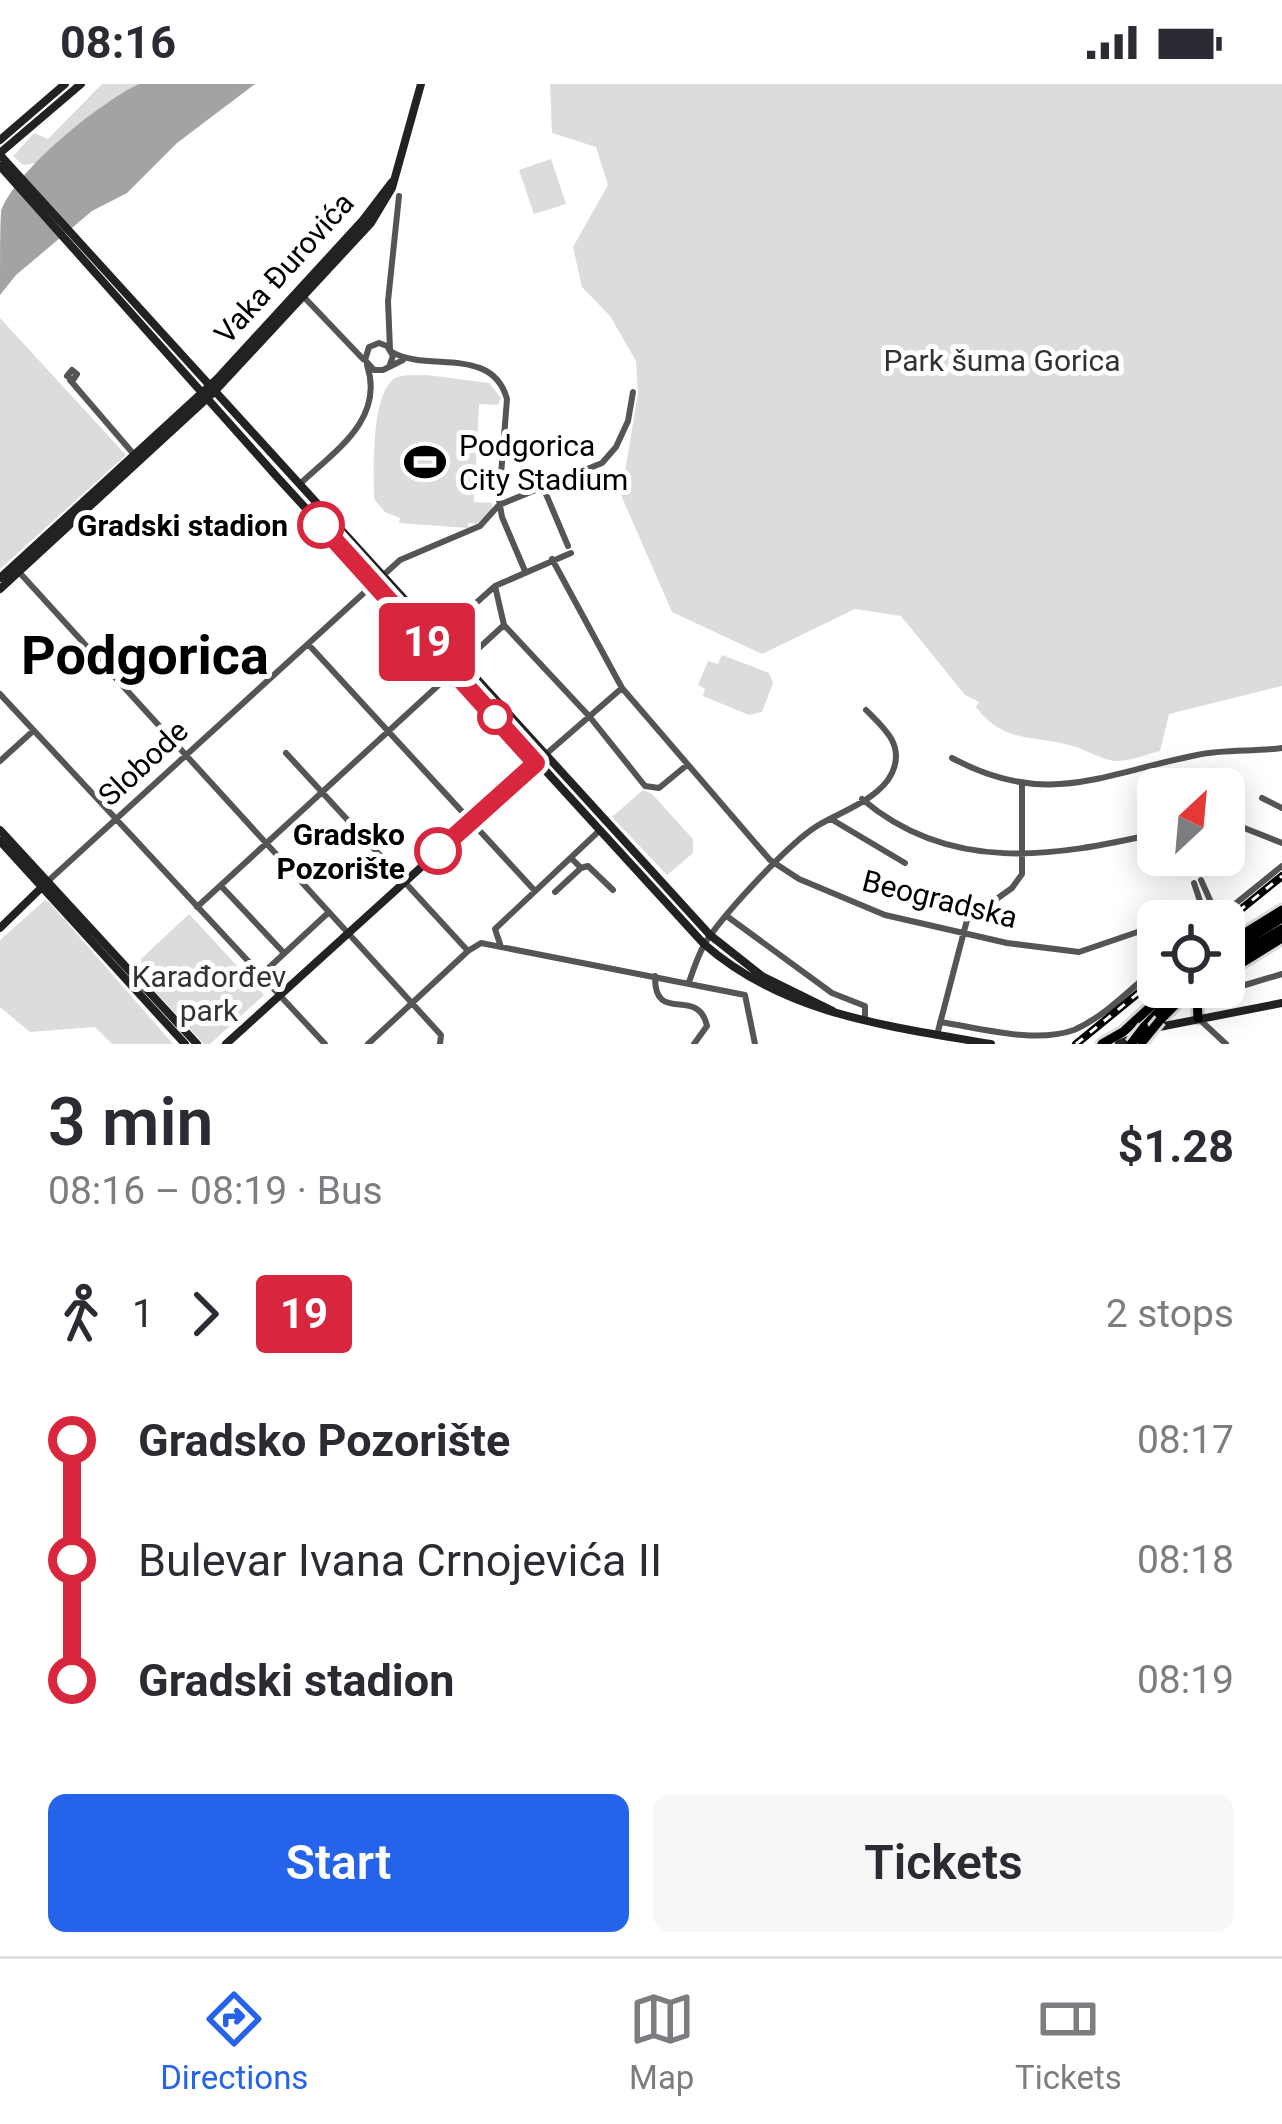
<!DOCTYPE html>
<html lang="en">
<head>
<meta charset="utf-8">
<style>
  :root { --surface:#fff; --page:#f7f7f7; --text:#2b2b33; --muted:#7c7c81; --line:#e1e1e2; --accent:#2563eb }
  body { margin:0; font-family:Roboto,sans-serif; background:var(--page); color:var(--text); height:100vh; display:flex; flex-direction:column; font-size:45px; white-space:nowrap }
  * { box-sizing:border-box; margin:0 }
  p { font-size:39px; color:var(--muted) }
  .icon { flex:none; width:66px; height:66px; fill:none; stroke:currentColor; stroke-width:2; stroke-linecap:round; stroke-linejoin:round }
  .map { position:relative; height:960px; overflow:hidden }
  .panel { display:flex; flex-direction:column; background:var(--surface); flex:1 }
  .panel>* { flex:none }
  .badge { padding:0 24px; border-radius:9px; font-size:42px; line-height:78px }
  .needle { width:78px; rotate:26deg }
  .buttons { position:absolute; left:1137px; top:684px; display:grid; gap:24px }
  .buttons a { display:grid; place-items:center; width:108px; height:108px; border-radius:18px; background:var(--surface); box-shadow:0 6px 30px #0003; font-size:60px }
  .map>.badge { position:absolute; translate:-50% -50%; box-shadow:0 0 0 6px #fff }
  .legs { display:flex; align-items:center; gap:18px; height:132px; padding:0 48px; font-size:39px }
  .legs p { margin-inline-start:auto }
  .overview { display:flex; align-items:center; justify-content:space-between; height:204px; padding:0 48px }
  h1 { font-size:66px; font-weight:600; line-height:90px }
  .button { display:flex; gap:24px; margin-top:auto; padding:24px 48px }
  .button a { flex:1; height:138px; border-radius:18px; background:var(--accent); color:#fff; font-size:48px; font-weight:600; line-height:138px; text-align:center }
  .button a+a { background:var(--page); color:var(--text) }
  ul { padding:0 48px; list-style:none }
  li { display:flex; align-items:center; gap:42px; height:120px; font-size:45px }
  li i { display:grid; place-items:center; width:18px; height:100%; margin:0 15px; background:currentColor }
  li i::after { content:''; width:30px; height:30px; margin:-15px; border:9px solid; border-radius:50%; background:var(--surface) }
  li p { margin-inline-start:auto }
  li:first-child i { background:linear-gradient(#0000 50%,currentColor 0) }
  li:last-child i { background:linear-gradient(currentColor 50%,#0000 0) }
  .status { display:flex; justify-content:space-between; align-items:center; height:84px; padding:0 60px; background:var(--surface); direction:ltr }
  .status svg { height:33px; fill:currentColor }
  .menu { display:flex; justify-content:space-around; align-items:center; height:168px; border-top:3px solid var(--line); background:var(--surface); font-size:33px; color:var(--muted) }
  .menu a { display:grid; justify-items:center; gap:6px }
  .menu .on { color:var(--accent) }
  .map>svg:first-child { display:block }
</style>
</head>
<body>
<div class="status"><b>08:16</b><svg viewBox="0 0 49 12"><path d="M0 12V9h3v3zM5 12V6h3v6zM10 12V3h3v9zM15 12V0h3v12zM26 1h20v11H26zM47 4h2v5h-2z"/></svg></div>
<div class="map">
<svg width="1282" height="960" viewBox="0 0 1282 960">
  <rect width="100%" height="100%" fill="#fff"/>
  <path fill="#dcdcdc" d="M 102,0 L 139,0 L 102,22 L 36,79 L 23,81 L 13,72 L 34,49 L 48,55 Z
    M 550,0 L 1282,0 L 1282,602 L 1169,630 L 1160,667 C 1147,670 1128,678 1114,677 C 1099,675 1084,664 1069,661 C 1032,651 1003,659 976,623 L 979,618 L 965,611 L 901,532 L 855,525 L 762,570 L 672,528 L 621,411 L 638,310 L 636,277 L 610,232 L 582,203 L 573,163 L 608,101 L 596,63 L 552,49 Z
    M 551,75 L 566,120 L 534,130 L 519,86 Z
    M 0,234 L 126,371 L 0,485 Z
    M 427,291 L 489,299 L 501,314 L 498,321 L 479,320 L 474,418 L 492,419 L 492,428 L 478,440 L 468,439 L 468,444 L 399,439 L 400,434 L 385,428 L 374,415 C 374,390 370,303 398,293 C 406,290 419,292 427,291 Z
    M 722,571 L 769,589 L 773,599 L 762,628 L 749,631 L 703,612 L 705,605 L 698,601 L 708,577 L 718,580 Z
    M 643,706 L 652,710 L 693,755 L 693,769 L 667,791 L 612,733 Z
    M 45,816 L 50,819 L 173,960 L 112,960 L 95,943 L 30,948 L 0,923 L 0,856 Z
    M 189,830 L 264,911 L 210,960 L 204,960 L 144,896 L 141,875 Z"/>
  <path fill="#a3a3a3" d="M 139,0 L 255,0 L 177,59 L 127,109 L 92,127 L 16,191 L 0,211 C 0,190 0,144 1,127 C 17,85 99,19 139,0 Z"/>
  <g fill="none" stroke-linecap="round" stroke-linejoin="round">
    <g stroke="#dbdbdb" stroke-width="15">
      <path id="primary" d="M 1224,862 L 1282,826
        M 1224,870 L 1282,834
        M 1224,880 L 1282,845
        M 1224,890 L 1282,854
        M 1198,934 L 1197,914 L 1206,903
        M 1160,936 L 1193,903
        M 1144,943 L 1182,903
        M 1102,960 L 1123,948 L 1172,903"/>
    </g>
    <path stroke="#555" stroke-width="6" d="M 302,211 L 363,275
      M 390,265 L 388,217 L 399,112
      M 392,268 C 428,289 492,261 507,315 L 499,416 L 502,433 L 525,487
      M 389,283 L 393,272 L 387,262 L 379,259 L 369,263 L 365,276 L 374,286 L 383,286 L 403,276
      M 72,286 L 77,290 L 73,296 L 67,292 Z
      M 70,296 L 137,374
      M 301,399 C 335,367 385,335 367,281
      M 543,403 L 568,462
      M 552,475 L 622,604 L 770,776 L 799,795 L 885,831 L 1007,859 L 1079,868 L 1158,841
      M 19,488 L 441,951 L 440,960
      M 495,502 L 504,541
      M 504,541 L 589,632 L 645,702 L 659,704 L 687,681
      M 438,553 L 495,502 L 571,469
      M 308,560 L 535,807
      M 0,610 L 325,960
      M 286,669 L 468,867
      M 545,671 L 622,604
      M 952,674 C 1047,725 1101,690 1197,671 C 1225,665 1254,668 1282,664
      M 0,677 L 33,647
      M 1262,714 L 1282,724
      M 862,715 C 950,790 1054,773 1158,749
      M 831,735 L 905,779
      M 1224,736 L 1282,759
      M 581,784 L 588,782 L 613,806
      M 1201,796 L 1218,834
      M 47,798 L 400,476 L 480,442 L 499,421 L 602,379 L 616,363 L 628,337 L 633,308
      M 1194,799 L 1201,820 L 1201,837
      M 221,802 L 284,869
      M 555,808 L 581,784 L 571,774
      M 197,823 L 504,541
      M 728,833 L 832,909 L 865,922 L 865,936
      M 1167,837 L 1177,834
      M 1214,837 L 1282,782
      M 501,863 L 495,845 L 599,747
      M 261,891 L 329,828
      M 655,892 C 654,942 698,901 707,942 L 694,960
      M 689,898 C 694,884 699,868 707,856 C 727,827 788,760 817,742 C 840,728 880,715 892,689 C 905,661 884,644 866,626
      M 1245,901 L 1282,890
      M 1198,934 L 1226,960
      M 940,938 C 981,944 1034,960 1074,946 C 1104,933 1133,903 1158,882
      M 937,951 L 967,836 L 1012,804 L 1022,790 L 1022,700
      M 368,960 L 468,867 L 481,859 L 745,911 L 755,960"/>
    <path stroke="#222" stroke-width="8" d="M 0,56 L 65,0
      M 0,69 L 81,0
      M 0,71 L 710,851 L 762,892 L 833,927
      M 0,82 L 278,394 L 704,860 C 785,931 889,942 991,960
      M 0,494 L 217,295 L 363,136 L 392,98
      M 0,505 L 215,307 L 371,139 L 392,104 L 421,0
      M 0,746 L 197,960
      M 0,757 L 185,960
      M 0,844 L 42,803
      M 1154,944 L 1282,919
      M 226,960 L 545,671
      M 1119,960 L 1136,953"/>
    <use href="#primary" stroke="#000" stroke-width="9"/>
    <g stroke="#000" stroke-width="8">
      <path id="rail" d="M 1224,839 L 1282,792
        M 1076,960 L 1158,893"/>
    </g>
    <use href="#rail" stroke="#fff" stroke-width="3" stroke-dasharray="9" stroke-linecap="butt"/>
    <g stroke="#dbdbdb" stroke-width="15" stroke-linecap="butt">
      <path id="primary-bridge" d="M 1142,958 L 1160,936
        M 1131,960 L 1144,943"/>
    </g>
    <use href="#primary-bridge" stroke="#000" stroke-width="9"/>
  </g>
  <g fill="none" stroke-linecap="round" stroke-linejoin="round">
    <g stroke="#fff" stroke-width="27">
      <path id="line-1" d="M 321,441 L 536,679 L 438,767"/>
    </g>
    <use href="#line-1" stroke="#d7263d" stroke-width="18"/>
  </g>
  <defs>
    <g id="stadium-bare" transform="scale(3.24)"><path d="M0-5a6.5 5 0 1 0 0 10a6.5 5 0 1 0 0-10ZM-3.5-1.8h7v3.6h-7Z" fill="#000" stroke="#fff" stroke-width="2.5" paint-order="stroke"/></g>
  </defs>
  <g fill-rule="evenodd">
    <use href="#stadium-bare" x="425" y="378"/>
  </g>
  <g fill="#fff" stroke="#d7263d" stroke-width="6">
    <circle cx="321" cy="441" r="21"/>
    <circle cx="495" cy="633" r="15"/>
    <circle cx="438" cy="767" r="21"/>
  </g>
  <g text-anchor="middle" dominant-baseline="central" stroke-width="10" stroke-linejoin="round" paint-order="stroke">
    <g font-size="30" fill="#000" stroke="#fff">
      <text transform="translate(284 184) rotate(-48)">Vaka Đurovića</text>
      <text transform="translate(143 679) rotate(-43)">Slobode</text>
      <text transform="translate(940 815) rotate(14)">Beogradska</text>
    </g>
    <g font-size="30" fill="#333" stroke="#fff">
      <text x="1002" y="276">Park šuma Gorica</text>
      <text x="209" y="892">Karađorđev<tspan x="209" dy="34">park</tspan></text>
    </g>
    <g font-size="30" fill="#000" stroke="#fff" text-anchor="start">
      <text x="459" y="361">Podgorica<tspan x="459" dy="34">City Stadium</tspan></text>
    </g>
    <g font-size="30" font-weight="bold" fill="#000" stroke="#fff" text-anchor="end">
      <text x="288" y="441">Gradski stadion</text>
      <text x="405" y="750">Gradsko<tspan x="405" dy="34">Pozorište</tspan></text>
    </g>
    <g font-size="54" font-weight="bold" fill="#000" stroke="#fff">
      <text x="145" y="571">Podgorica</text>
    </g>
  </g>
</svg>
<div class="buttons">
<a><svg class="needle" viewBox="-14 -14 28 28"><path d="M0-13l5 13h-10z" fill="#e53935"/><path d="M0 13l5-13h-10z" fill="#7c7c81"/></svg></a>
<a><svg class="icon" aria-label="locate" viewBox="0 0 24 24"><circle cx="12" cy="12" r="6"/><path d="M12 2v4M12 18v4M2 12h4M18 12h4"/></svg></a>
</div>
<b class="badge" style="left:427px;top:558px;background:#d7263d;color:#fff">19</b>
</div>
<section class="panel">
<div class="overview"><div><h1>3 min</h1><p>08:16 – 08:19 · Bus</p></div><b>$1.28</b></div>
<div class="legs"><svg class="icon" aria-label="walk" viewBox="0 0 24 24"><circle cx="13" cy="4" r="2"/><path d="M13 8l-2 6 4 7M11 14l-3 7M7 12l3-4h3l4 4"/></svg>1<svg class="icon" aria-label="forward" viewBox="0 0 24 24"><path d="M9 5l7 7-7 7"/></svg><b class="badge" style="background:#d7263d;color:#fff">19</b><p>2 stops</p></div>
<ul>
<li><i style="color:#d7263d"></i><b>Gradsko Pozorište</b><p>08:17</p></li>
<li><i style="color:#d7263d"></i><span>Bulevar Ivana Crnojevića II</span><p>08:18</p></li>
<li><i style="color:#d7263d"></i><b>Gradski stadion</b><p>08:19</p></li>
</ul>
<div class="button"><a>Start</a><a>Tickets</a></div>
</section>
<nav class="menu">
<a class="on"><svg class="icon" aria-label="directions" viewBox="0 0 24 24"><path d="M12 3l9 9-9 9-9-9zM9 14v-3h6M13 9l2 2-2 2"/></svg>Directions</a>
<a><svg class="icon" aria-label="map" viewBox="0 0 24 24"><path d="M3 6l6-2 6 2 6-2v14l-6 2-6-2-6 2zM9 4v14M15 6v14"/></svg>Map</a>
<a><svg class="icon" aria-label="tickets" viewBox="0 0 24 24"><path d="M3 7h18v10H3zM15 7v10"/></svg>Tickets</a>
</nav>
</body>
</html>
